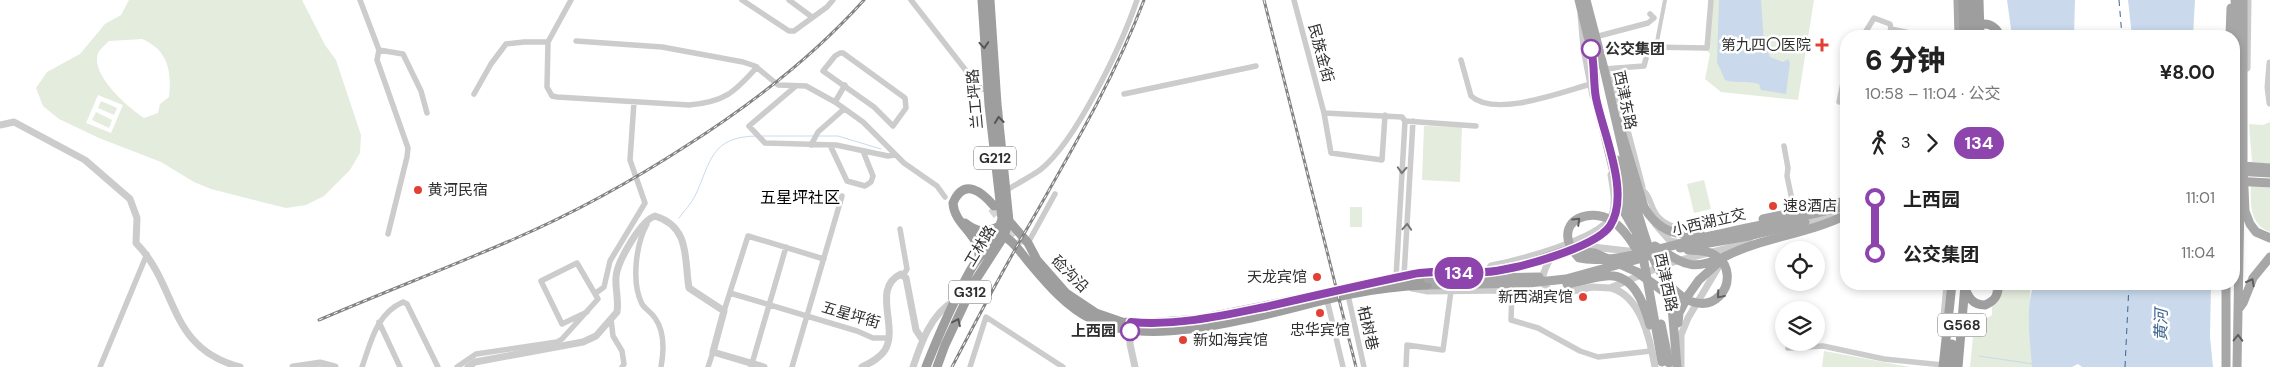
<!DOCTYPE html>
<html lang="zh">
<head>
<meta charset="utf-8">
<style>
  :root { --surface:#fff; --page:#f2f2f2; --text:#222; --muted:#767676 }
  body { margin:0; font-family:"DM Sans","Noto Sans SC",sans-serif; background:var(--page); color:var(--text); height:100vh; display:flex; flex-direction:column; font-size:19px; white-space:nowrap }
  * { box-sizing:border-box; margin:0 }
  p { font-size:16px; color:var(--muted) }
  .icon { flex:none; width:28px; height:28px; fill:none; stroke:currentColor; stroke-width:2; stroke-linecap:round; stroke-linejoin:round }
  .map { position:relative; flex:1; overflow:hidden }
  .details { position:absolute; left:1840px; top:30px; width:400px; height:260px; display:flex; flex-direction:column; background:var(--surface); border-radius:20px; box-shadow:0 2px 8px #0003 }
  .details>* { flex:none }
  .badge { padding:0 10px; border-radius:16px; font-size:18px; line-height:32px }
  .buttons { position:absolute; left:1775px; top:241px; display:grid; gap:10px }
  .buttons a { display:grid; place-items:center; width:50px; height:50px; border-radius:50%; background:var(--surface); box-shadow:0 2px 8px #0003; font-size:25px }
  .map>.badge { position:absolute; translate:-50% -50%; box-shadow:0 0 0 2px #fff }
  .legs { display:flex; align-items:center; gap:8px; height:55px; padding:0 25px; font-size:16px }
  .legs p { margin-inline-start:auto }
  .summary { display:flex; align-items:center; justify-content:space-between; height:85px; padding:0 25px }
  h1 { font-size:28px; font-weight:800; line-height:38px }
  ul { padding:0 25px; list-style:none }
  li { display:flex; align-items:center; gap:18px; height:55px; font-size:19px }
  li i { display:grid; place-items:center; width:8px; height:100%; margin:0 6px; background:currentColor }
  li i::after { content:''; width:12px; height:12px; margin:-6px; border:4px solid; border-radius:50%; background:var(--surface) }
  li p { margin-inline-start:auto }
  li:first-child i { background:linear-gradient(#0000 50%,currentColor 0) }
  li:last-child i { background:linear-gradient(currentColor 50%,#0000 0) }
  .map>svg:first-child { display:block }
</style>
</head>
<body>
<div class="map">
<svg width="2270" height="367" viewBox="0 0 2270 367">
  <rect width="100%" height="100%" fill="#fff"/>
  <path fill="#e3ecdd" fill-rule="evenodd" d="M 129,0 L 302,0 L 325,45 L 336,60 L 361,135 L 360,153 L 350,170 L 324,196 L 306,205 L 286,208 L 211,189 L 194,182 L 161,162 L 99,138 L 59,119 L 43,106 L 36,88 L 47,72 L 80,54 L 105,24 L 121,15 ZM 142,39 C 168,50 172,71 169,97 L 160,104 L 158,113 L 144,118 C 128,107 90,75 98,53 C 100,49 105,45 109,41 ZM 98,95 L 123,105 L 111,133 L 86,123 Z
    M 1711,0 L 1814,0 L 1798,100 L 1721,92 L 1705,79 L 1710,54 L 1706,49 Z
    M 101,101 L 117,108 L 114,115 L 98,108 Z
    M 96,112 L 112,120 L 109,128 L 92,120 Z
    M 2270,122 L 2270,164 L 2252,162 L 2249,124 L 2263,125 Z
    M 1424,126 L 1462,127 L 1460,182 L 1422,180 Z
    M 1704,180 L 1711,209 L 1694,213 L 1687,184 Z
    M 2251,186 L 2270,188 L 2270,232 C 2250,225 2250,204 2251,186 Z
    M 1350,207 L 1362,207 L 1362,227 L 1350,227 Z
    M 1992,284 L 2030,284 L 2032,367 L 1970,367 L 1974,326 L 1992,315 Z
    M 1824,351 L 1910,367 L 1822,367 Z"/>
  <path fill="#cadaec" d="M 1719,0 L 1761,0 L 1764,43 L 1770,57 L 1783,62 L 1788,59 L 1790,63 L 1786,94 L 1761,90 L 1759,84 C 1745,80 1739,84 1725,80 L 1717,62 Z
    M 2007,0 L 2075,0 L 2074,36 L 2012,36 Z
    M 2128,0 L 2195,0 L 2193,36 L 2132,36 Z
    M 2034,284 L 2211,284 L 2210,337 L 2213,367 L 2082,367 L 2078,364 L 2072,367 L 2032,367 C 2030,341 2025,308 2034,284 Z"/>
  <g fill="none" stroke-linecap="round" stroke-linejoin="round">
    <path stroke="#cadaec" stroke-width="1" d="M 762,136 L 813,136
      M 817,136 L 838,136 L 881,149
      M 679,218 C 684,211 691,204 695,196 C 711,162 710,137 756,136
      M 1979,356 L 2033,364"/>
    <path stroke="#3e6591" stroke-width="1" stroke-dasharray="6 5" stroke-linecap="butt" d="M 2119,0 L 2122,36
      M 2125,367 L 2129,284"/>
    <path stroke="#d5d5d5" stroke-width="9" stroke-dasharray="9 4.5" stroke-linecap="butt" d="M 992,208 L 1020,246"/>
    <path stroke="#ccc" stroke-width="4" d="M 1656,47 L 1665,0"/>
    <path stroke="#ccc" stroke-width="5.5" d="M 360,0 L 379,50 L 377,60 L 408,148 L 407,157 L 388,234
      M 742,0 L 789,31 L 794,31 L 827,7 L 833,0
      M 789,0 L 812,17
      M 911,0 L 978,86 L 982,89 L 990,90
      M 1294,0 L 1324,113 L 1331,153 L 1382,160 L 1385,115
      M 1863,36 L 1874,18 L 1890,24 L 1891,29
      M 1887,36 L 1891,29 L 1910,33 L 1914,36
      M 1595,37 L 1648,23 L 1654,18 L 1650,14
      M 576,41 L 662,47 L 743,62 L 755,66 L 778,85 L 806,86 L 835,102 L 863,122 L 904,163 L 937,186 L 945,197
      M 548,42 L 547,87 L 552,96 L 557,97 L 689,105 C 724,102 734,93 757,67
      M 379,50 L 403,54 L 421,91 L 427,113
      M 840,53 L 843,53 L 905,98 L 906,108 L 893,126 L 874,107 L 823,71 L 835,56 Z
      M 1461,60 L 1471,96 C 1495,118 1562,92 1591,84
      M 1604,69 L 1644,66 L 1649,47 L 1707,48 L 1711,0
      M 796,86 L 749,126 L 765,143 L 836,145 L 888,156 L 895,155
      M 474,94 L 491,64 L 506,44 L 524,42 L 548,42 L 571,0
      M 1124,94 L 1256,66
      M 835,102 L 845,85
      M 1839,102 L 1846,69
      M 1324,113 L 1402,117 L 1405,121 L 1476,126
      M 811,145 L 818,132 L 844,109
      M 830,145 L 847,181 L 865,186 L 871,182 L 873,176 L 863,151
      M 1784,146 L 1788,168 L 1787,176 L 1795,214
      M 1007,190 C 1018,183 1030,177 1040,170 C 1076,142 1122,44 1137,0
      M 1644,191 C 1651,198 1650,204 1655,212 C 1661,223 1674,227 1685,231
      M 647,224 C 636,244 631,282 642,304 C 645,309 651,312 655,318 C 665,332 664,351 661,367
      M 900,229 L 907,269 L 904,274
      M 1028,243 L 1055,194
      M 1404,276 L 1413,121
      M 1396,278 L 1405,121
      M 1512,291 L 1511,320 L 1538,328 L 1580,351 L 1598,357 L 1651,351
      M 596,293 L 604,287 L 610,261 L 645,203 L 630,160 L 634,102
      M 730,293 L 857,331 L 873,338 L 887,338
      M 1348,295 L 1364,367
      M 1327,300 L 1343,367
      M 724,311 L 748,236 L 824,259
      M 611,319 L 613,336 L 622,351 L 624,364 L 622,367
      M 379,322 L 400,367
      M 1788,348 L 1823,346 L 1884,359 L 1943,365
      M 100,367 L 147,254
      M 362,367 C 371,342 376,314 403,302 L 407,304 L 438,367
      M 457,367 L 476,354 L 557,342 L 562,339 L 598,299 L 577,263 L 541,281 L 562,324 L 587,312
      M 708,367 L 713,352
      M 751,367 L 786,247
      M 792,367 L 842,196
      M 970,367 L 986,317 L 1063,367
      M 1406,367 L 1407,345 L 1443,350 L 1451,291"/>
    <path stroke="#ccc" stroke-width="7" d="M 1581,15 L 1584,49 L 1593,96
      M 2270,63 L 2268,87 L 2270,103
      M 2247,68 L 2248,0
      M 1607,73 L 1616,88 L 1642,187
      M 0,125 L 14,122 L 85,160 L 130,199 L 137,218 L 136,243 C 179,287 167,348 240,367
      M 1656,225 L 1670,241 L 1680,243
      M 1802,225 L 1840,214
      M 1584,246 L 1628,251 L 1640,250
      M 1730,250 L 1750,238
      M 1551,257 C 1544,270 1536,284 1553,293
      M 1487,272 L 1491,266 C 1517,261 1598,240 1611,217 C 1617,205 1613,187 1611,175
      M 1412,288 L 1428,291 L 1507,290 L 1537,294 L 1568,292 L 1592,287 L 1610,288 L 1669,263 L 1732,247 L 1729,236
      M 1611,288 C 1641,296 1650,339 1655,367
      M 1944,316 L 1947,284
      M 1130,325 L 1130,344 L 1135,367
      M 293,367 L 320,363 L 335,367
      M 468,367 L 475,362 L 583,342 L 596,336 L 617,312 C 619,300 615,289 616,277 C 617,262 641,220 655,216 C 691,227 684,260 689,288 L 724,311 L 713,352 L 764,367
      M 862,367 C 870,363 880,358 885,350 C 899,327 871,288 901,274 L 906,278 L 916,330 L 922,339
      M 913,367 C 921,343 931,314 954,301
      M 1681,367 L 1681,335 L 1688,318 L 1722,261"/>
    <path stroke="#a7a7a7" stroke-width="9" d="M 1579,0 L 1595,65
      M 1586,0 L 1604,69 L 1636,207
      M 1958,0 L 1959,36
      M 2243,0 L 2243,166 L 2245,211 L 2250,224 L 2256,232 L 2270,238
      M 2230,36 L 2231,8
      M 1594,61 L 1596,98 L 1623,210 L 1634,229
      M 2234,142 L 2237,116 L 2237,19 L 2235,0
      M 2243,166 L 2270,168
      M 1805,216 L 1846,206
      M 1586,244 C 1606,234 1616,221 1618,199
      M 1571,251 L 1595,253 L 1637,272
      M 1726,256 C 1764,237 1808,234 1846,215
      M 1393,279 C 1424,270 1456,276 1488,272 C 1519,268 1547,257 1576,247
      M 2226,284 L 2226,367
      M 1427,285 L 1529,283
      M 1672,307 L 1677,367
      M 2238,310 L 2243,303 L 2253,278 L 2270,257
      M 1678,323 L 1679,313 L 1689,294
      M 2237,367 L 2240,201"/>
    <path stroke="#9e9e9e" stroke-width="9" d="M 1963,0 L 1964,36
      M 1971,0 L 1972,36
      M 1979,0 L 1980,36
      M 1009,221 L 1028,243 L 1037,260 L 1066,293 L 1096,313 L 1122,322 L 1147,323 L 1199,319 L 1382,282 L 1428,279
      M 965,223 C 977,233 988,233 1001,225
      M 1004,236 C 1016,243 1022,255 1032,266 C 1049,286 1067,307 1091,319 C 1157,353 1281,308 1351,294 C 1376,289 1401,286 1427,285
      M 979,257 C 980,234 954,225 953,203 C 964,177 982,192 994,206
      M 926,367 C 939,334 953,302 970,271 C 980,253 997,240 1002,219 L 989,105 L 982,0
      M 937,367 L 945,345 L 975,281 L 1004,236 L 1009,221 L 997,104 L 990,0
      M 1943,367 L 1952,284
      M 1950,367 L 1952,344
      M 1958,367 L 1965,285"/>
    <g stroke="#848484" stroke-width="3">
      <path id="rail" d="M 1264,0 L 1356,367
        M 319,320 C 384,292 450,267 514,239 C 574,213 632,181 686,146 C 752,104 812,58 864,0
        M 952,367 C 978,317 1004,268 1032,220 C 1073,148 1115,77 1144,0"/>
    </g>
    <use href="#rail" stroke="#fff" stroke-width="1" stroke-dasharray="4" stroke-linecap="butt"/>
    <path stroke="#a7a7a7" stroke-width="9" d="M 1618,121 L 1644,207 C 1656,228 1675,238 1700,233
      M 1617,160 L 1644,262 L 1662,362
      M 2234,171 L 2270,173
      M 2234,181 L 2270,183
      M 1636,207 C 1643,230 1649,254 1662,275 C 1708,342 1752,272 1711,253 C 1704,251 1696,250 1688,250
      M 1763,219 L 1846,201
      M 1655,246 C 1686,265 1691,272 1726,256
      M 1576,247 L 1586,244
      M 1680,248 L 1749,236 L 1805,222
      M 1644,262 C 1635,247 1626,230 1611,220 C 1590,208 1559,219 1570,246 C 1572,250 1576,254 1579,258 C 1612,266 1680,242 1715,235 C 1745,228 1775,222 1805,216
      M 1637,272 L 1663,291 L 1672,307
      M 1428,279 L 1539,277
      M 1529,283 L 1566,279 L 1646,257
      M 1567,284 C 1580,282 1593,277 1606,276 C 1634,273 1644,304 1650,325
      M 1689,294 L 1699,280 L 1718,263
      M 1661,324 L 1669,363"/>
    <path stroke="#9e9e9e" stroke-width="9" d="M 1969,36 C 1975,20 1994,20 2000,36
      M 1963,284 C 1968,296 1971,305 1985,305 C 1995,301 1999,295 1998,284"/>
  </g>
  <defs><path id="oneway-chevron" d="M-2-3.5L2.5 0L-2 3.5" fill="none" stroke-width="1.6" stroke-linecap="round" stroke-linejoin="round" transform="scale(1.25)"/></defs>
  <g stroke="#565656">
    <use href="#oneway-chevron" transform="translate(984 45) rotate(86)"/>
    <use href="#oneway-chevron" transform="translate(999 120) rotate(-96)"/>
    <use href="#oneway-chevron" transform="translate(957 322) rotate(-65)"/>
  </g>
  <g stroke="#767676">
    <use href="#oneway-chevron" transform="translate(1402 170) rotate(93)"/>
    <use href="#oneway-chevron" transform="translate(1407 227) rotate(-86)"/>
  </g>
  <g stroke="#5f5f5f">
    <use href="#oneway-chevron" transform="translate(1577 221) rotate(-44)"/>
    <use href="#oneway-chevron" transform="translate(2251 282) rotate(-62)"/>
    <use href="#oneway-chevron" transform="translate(1720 295) rotate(130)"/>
    <use href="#oneway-chevron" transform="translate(2238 338) rotate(-89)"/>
  </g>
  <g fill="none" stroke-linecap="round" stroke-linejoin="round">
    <g stroke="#fff" stroke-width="11">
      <path id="line-1" d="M 1130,331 L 1131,322 C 1176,326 1221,316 1265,307 C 1313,296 1361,285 1409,275 C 1433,269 1460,274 1485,272 C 1512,271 1595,248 1610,226 C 1631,194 1603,133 1596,98 C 1593,82 1595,65 1591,49"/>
    </g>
    <use href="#line-1" stroke="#8e44ad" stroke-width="8"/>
  </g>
  <g fill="#e34035" stroke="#fff" stroke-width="2">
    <path d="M1819.5 37.5h5v5h5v5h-5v5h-5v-5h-5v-5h5z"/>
    <circle cx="418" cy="190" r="5"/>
    <circle cx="1773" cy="206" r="5"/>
    <circle cx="1317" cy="277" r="5"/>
    <circle cx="1583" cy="297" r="5"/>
    <circle cx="1320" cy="313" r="5"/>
    <circle cx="1183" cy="340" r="5"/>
  </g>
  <g fill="#fff" stroke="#8e44ad" stroke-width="2.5">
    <circle cx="1591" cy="49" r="9"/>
    <circle cx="1130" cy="331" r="9"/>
  </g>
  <g text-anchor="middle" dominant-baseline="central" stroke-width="5" stroke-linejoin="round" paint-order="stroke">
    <g fill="#fff" stroke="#6d6d6d" stroke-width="1">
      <rect x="974" y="146.5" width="42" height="23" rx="4"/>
      <rect x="949" y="280.5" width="42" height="23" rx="4"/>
      <rect x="1938" y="313.5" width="48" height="23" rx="4"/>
    </g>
    <g font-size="14" font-weight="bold" fill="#2f2f2f">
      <text x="995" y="158">G212</text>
      <text x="970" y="292">G312</text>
      <text x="1962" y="325">G568</text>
    </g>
    <g font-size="15" fill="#2f2f2f" stroke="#fff" text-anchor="end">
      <text x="1811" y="45">第九四〇医院</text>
      <text x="428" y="190" text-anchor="start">黄河民宿</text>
      <text x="1783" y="206" text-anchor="start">速8酒店</text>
      <text x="1307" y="277">天龙宾馆</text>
      <text x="1573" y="297">新西湖宾馆</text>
      <text x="1320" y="330" text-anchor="middle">忠华宾馆</text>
      <text x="1193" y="340" text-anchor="start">新如海宾馆</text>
    </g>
    <g font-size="15" font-weight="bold" fill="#2f2f2f" stroke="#fff" text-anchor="start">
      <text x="1605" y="49">公交集团</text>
      <text x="1116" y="331" text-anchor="end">上西园</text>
    </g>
    <g font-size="15" fill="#2f2f2f" stroke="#fff">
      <text transform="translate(1321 53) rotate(75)">民族金街</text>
      <text transform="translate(975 99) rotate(-95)">兰工坪路</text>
      <text transform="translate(1625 100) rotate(78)">西津东路</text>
      <text transform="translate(1709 222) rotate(-13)">小西湖立交</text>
      <text transform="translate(980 246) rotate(-59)">工林路</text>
      <text transform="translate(1070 274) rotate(45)">硷沟沿</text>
      <text transform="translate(1666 282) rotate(78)">西津西路</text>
      <text transform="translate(851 315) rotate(16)">五星坪街</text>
      <text transform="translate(1368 328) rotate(77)">柏树巷</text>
    </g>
    <g font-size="16" fill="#000" stroke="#fff">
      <text x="800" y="197">五星坪社区</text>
    </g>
    <g font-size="16" font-style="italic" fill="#3e6591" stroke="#fff">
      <text transform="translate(2161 325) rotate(-89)">黄河</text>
    </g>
  </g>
</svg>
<div class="buttons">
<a><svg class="icon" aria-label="locate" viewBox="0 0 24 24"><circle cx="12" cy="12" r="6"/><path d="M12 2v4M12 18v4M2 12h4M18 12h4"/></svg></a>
<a><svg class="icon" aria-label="layers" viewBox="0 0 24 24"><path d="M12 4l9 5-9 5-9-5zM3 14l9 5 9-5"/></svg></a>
</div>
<b class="badge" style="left:1459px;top:273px;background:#8e44ad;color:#fff">134</b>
<section class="details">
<div class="summary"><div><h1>6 分钟</h1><p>10:58 – 11:04 · 公交</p></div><b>¥8.00</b></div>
<div class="legs"><svg class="icon" aria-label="walk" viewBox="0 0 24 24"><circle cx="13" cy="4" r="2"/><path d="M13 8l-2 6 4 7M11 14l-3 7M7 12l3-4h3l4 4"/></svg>3<svg class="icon" aria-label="forward" viewBox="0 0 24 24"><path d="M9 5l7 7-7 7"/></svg><b class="badge" style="background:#8e44ad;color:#fff">134</b></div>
<ul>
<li><i style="color:#8e44ad"></i><b>上西园</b><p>11:01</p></li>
<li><i style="color:#8e44ad"></i><b>公交集团</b><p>11:04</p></li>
</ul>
</section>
</div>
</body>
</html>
